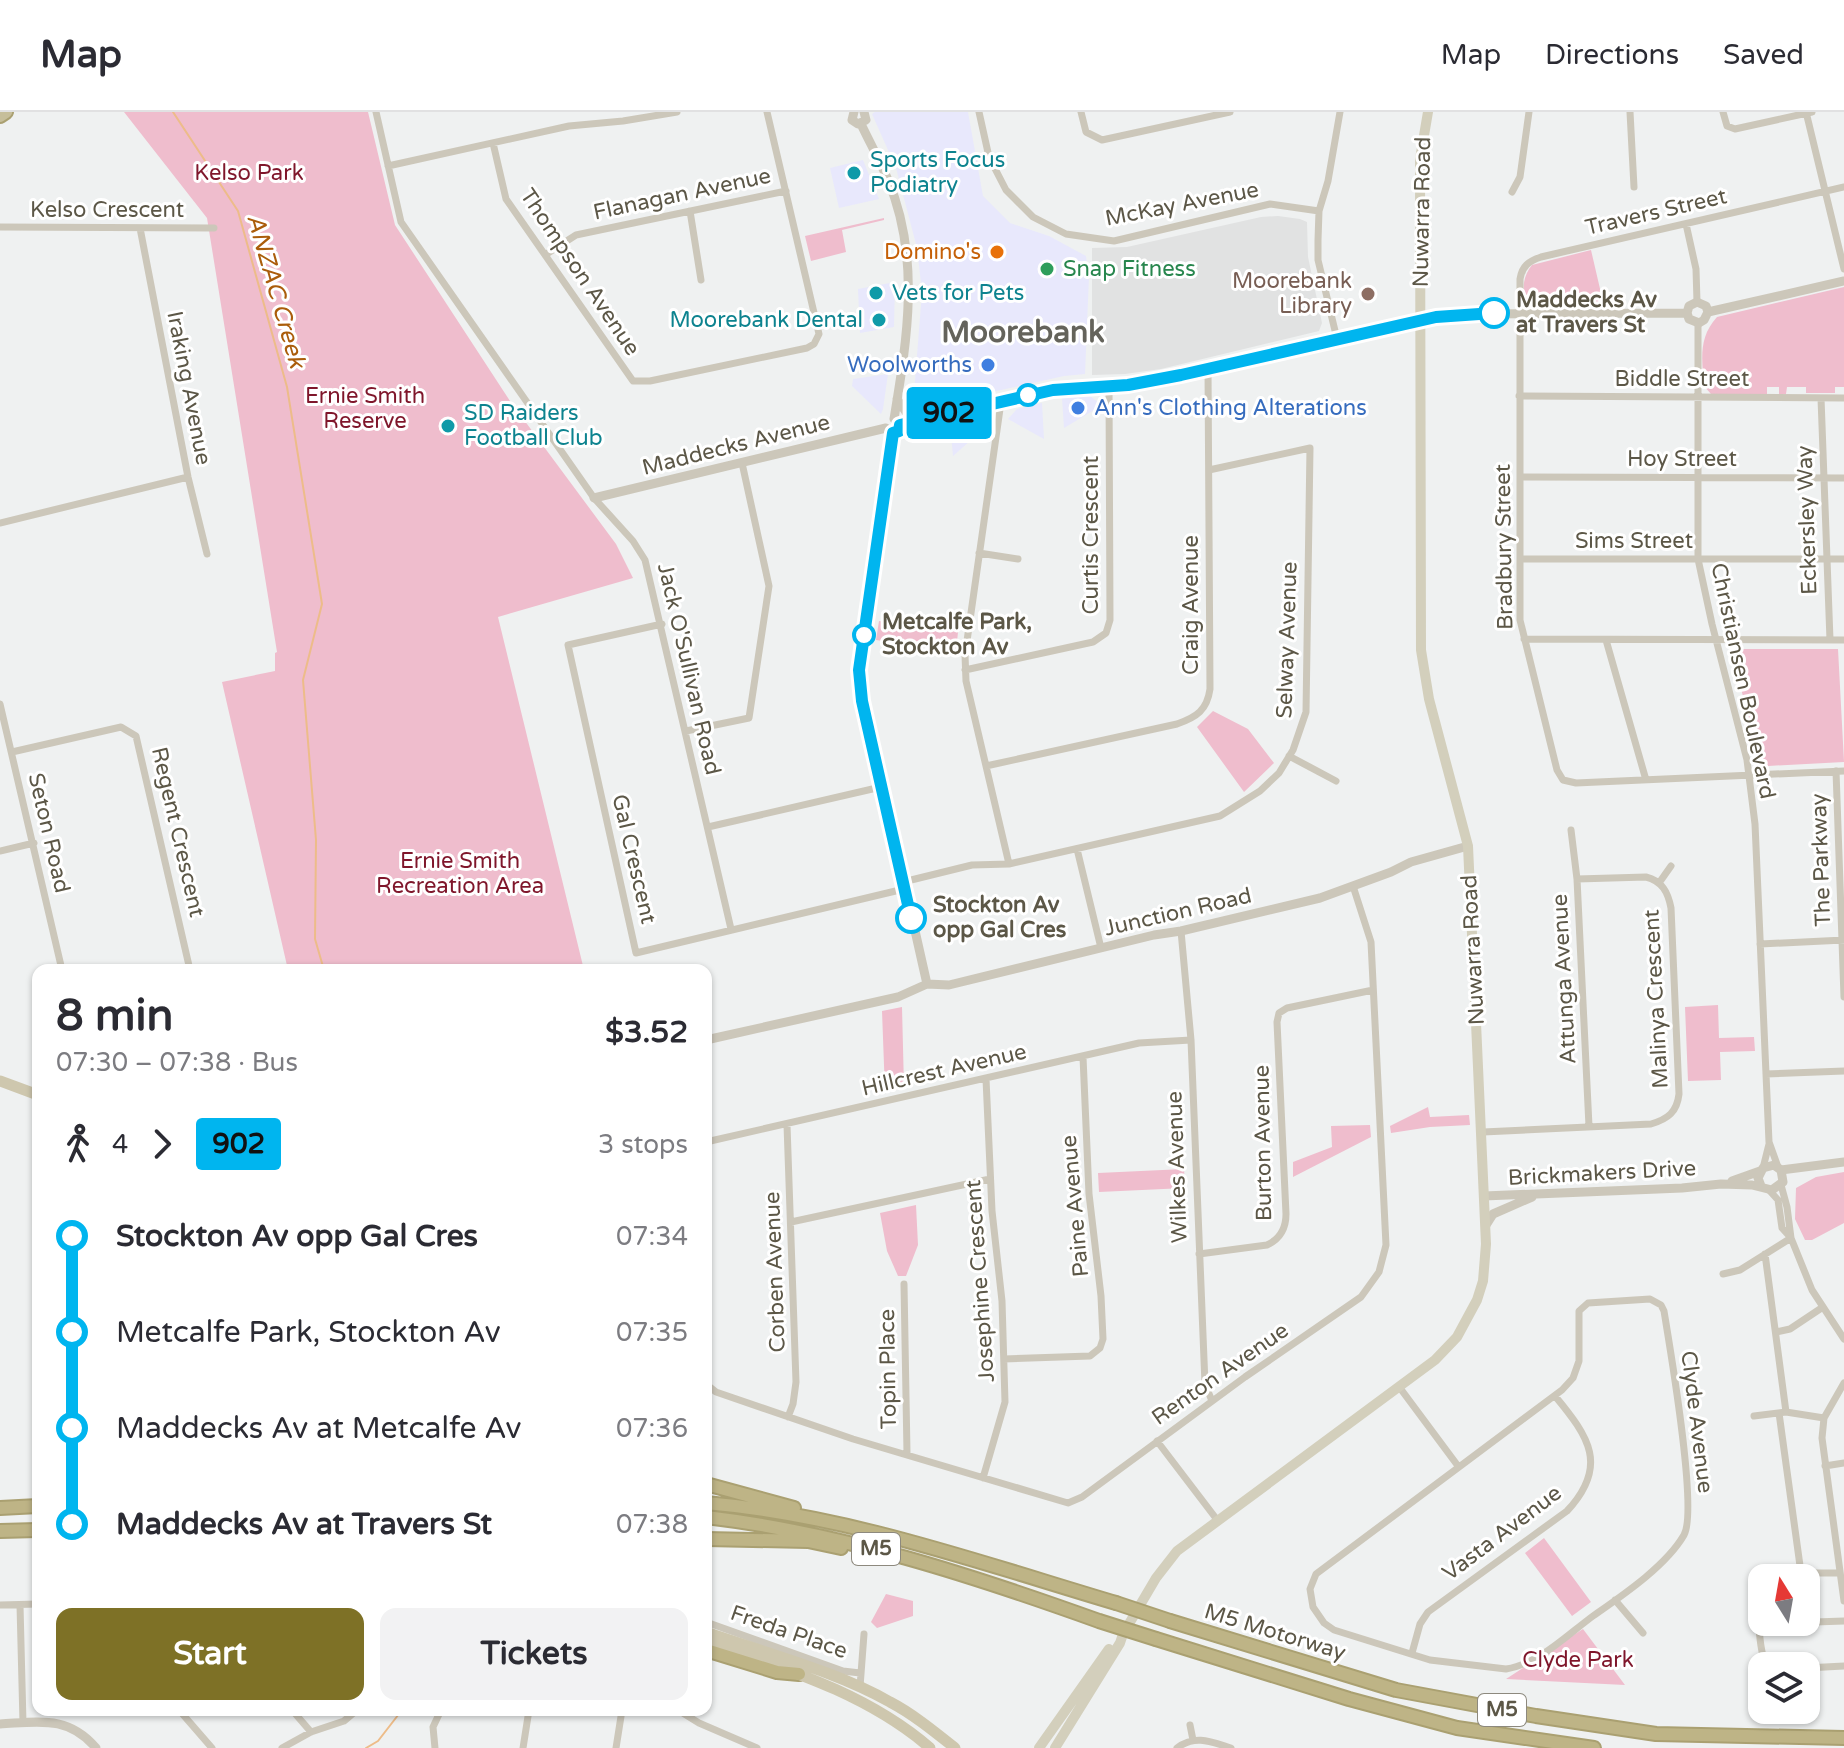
<!DOCTYPE html>
<html lang="en">
<head>
<meta charset="utf-8">
<style>
  :root { --surface:#fff; --page:#f2f2f3; --text:#2b2b33; --muted:#7c7c81; --line:#e1e1e2; --accent:#7e7126 }
  body { margin:0; font-family:"Varela Round",sans-serif; background:var(--page); color:var(--text); height:100vh; display:flex; flex-direction:column; font-size:30px; white-space:nowrap }
  * { box-sizing:border-box; margin:0 }
  p { font-size:26px; color:var(--muted) }
  .icon { flex:none; width:44px; height:44px; fill:none; stroke:currentColor; stroke-width:2; stroke-linecap:round; stroke-linejoin:round }
  .map { position:relative; flex:1; overflow:hidden }
  .panel { position:absolute; left:32px; top:852px; width:680px; height:752px; display:flex; flex-direction:column; background:var(--surface); border-radius:16px; box-shadow:0 2px 6px #0004 }
  .panel>* { flex:none }
  .badge { padding:0 16px; border-radius:6px; font-size:28px; line-height:52px }
  .needle { width:52px; rotate:349deg }
  .buttons { position:absolute; left:1748px; top:1452px; display:grid; gap:16px }
  .buttons a { display:grid; place-items:center; width:72px; height:72px; border-radius:16px; background:var(--surface); box-shadow:0 2px 6px #0004; font-size:40px }
  .map>.badge { position:absolute; translate:-50% -50%; box-shadow:0 0 0 4px #fff }
  .legs { display:flex; align-items:center; gap:12px; height:88px; padding:0 24px; font-size:26px }
  .legs p { margin-inline-start:auto }
  .headline { display:flex; align-items:center; justify-content:space-between; height:136px; padding:0 24px }
  h1 { font-size:44px; font-weight:800; line-height:60px }
  .action { display:flex; gap:16px; margin-top:auto; padding:16px 24px }
  .action a { flex:1; height:92px; border-radius:16px; background:var(--accent); color:#fff; font-size:32px; font-weight:800; line-height:92px; text-align:center }
  .action a+a { background:var(--page); color:var(--text) }
  ul { padding:0 24px; list-style:none }
  li { display:flex; align-items:center; gap:28px; height:96px; font-size:30px }
  li i { display:grid; place-items:center; width:12px; height:100%; margin:0 10px; background:currentColor }
  li i::after { content:''; width:20px; height:20px; margin:-10px; border:6px solid; border-radius:50%; background:var(--surface) }
  li p { margin-inline-start:auto }
  li:first-child i { background:linear-gradient(#0000 50%,currentColor 0) }
  li:last-child i { background:linear-gradient(currentColor 50%,#0000 0) }
  header { display:flex; align-items:center; gap:48px; box-sizing:border-box; height:112px; padding:0 40px; background:var(--surface); border-bottom:2px solid var(--line) }
  header strong { font-size:38px }
  nav { display:flex; gap:44px; margin-inline-start:auto; font-size:28px }
  .map>svg:first-child { display:block }
</style>
</head>
<body>
<header>
<strong>Map</strong>
<nav><a>Map</a><a>Directions</a><a>Saved</a></nav>
</header>
<div class="map">
<svg width="1844" height="1636" viewBox="0 0 1844 1636">
  <rect width="100%" height="100%" fill="#eff1f1"/>
  <path fill="#e8e8fc" d="M 875,0 L 968,0 L 983,84 L 1010,111 L 1049,124 L 1086,144 L 1089,165 L 1085,262 L 1064,264 L 916,297 L 913,294 L 922,180 L 917,136 L 896,56 L 872,2 Z
    M 863,48 L 879,87 L 839,96 L 830,56 Z
    M 895,170 L 894,215 L 860,221 L 858,177 Z
    M 888,262 L 883,297 L 881,302 L 852,274 L 853,267 Z
    M 1090,284 L 1098,290 L 1099,295 L 1064,316 L 1062,286 Z
    M 1042,291 L 1044,327 L 1008,307 L 1017,297 Z
    M 979,305 L 988,313 L 953,344 L 950,311 Z"/>
  <path fill="#e1e2e2" d="M 1278,104 L 1300,107 L 1307,110 L 1308,145 L 1322,211 L 1319,219 L 1161,257 L 1125,262 L 1092,263 L 1092,136 L 1127,135 L 1261,105 Z"/>
  <path fill="#efbdcd" d="M 124,0 L 368,0 L 395,113 L 510,289 L 616,432 L 633,466 L 498,505 L 584,858 L 288,858 L 222,570 L 275,559 L 275,541 L 277,540 L 207,106 Z
    M 884,106 L 884,108 L 842,118 L 846,140 L 811,149 L 805,124 Z
    M 1591,138 L 1604,194 L 1535,195 L 1527,191 C 1521,179 1523,164 1532,153 Z
    M 1844,175 L 1844,275 L 1835,275 L 1835,281 L 1806,281 L 1806,275 L 1787,275 L 1786,282 L 1779,282 L 1779,275 L 1767,275 L 1767,282 L 1711,282 L 1704,274 C 1702,247 1698,226 1717,205 Z
    M 879,509 L 958,520 L 956,540 L 876,528 Z
    M 1738,537 L 1838,537 L 1844,650 L 1768,654 L 1760,648 L 1732,543 Z
    M 1213,599 L 1248,617 L 1274,651 L 1244,680 L 1197,615 Z
    M 1718,893 L 1719,926 L 1754,925 L 1755,939 L 1720,940 L 1721,968 L 1688,969 L 1685,895 Z
    M 902,895 L 904,975 L 885,980 L 882,899 Z
    M 1428,995 L 1430,1005 L 1469,1003 L 1470,1013 L 1430,1015 L 1391,1021 L 1390,1014 Z
    M 1370,1013 L 1371,1025 L 1293,1065 L 1293,1050 L 1332,1035 L 1331,1014 Z
    M 1184,1057 L 1185,1076 L 1099,1080 L 1098,1061 Z
    M 1844,1060 L 1844,1111 L 1812,1128 L 1805,1128 L 1795,1107 L 1796,1076 L 1816,1065 Z
    M 916,1093 L 918,1133 L 906,1164 L 898,1164 L 887,1139 L 880,1101 Z
    M 1544,1426 L 1591,1490 L 1572,1504 L 1525,1441 Z
    M 886,1482 L 913,1489 L 913,1504 L 877,1516 L 871,1510 Z
    M 1583,1517 L 1625,1573 L 1506,1567 Z"/>
  <g fill="none" stroke-linecap="round" stroke-linejoin="round">
    <path stroke="#edbc89" stroke-width="2" d="M 173,0 L 238,99 L 287,275 L 322,492 L 303,568 L 316,728 L 315,827 L 324,858
      M 366,1636 L 378,1629 L 402,1598"/>
    <g stroke="#aaa071" stroke-width="16">
      <path id="trunk" d="M 0,4 L 6,0"/>
    </g>
    <g stroke="#aaa071" stroke-width="16">
      <path id="motorway" d="M 706,1372 L 794,1396
        M 706,1391 C 847,1403 981,1451 1116,1491
        M 0,1396 L 38,1394
        M 706,1405 C 842,1421 971,1463 1099,1509
        M 0,1419 L 38,1418
        M 706,1427 L 808,1429 L 841,1436
        M 1170,1509 L 1396,1578 L 1536,1604 L 1656,1622 L 1844,1626
        M 1156,1527 L 1349,1587 L 1457,1616 L 1594,1636
        M 706,1538 L 777,1560 L 799,1562"/>
    </g>
    <path stroke="#ccc7ba" stroke-width="7" d="M 376,0 L 401,110 L 594,386 L 633,429 L 645,448 L 731,817
      M 979,0 L 989,45 L 1006,78 L 1033,105 L 1066,122 L 1114,129 L 1270,92 L 1319,99
      M 1081,0 L 1086,20 L 1102,28 L 1230,0
      M 1630,0 L 1634,75
      M 1723,0 L 1727,14 L 1735,17 L 1812,0
      M 1806,0 L 1844,157
      M 493,31 L 506,87 L 633,269 L 650,269 L 807,236 L 814,232 L 819,222 L 767,0
      M 388,54 L 569,14 L 623,9 L 677,0
      M 1844,75 L 1541,145 C 1529,149 1522,154 1520,167 L 1520,508 L 1557,658 L 1563,668 L 1576,671 L 1844,659
      M 1512,80 L 1520,65 L 1529,0
      M 690,99 L 701,168
      M 1686,112 L 1696,157 L 1697,190
      M 0,115 L 214,116
      M 140,116 L 188,365 L 207,442
      M 545,143 L 576,123 L 786,79
      M 1698,211 L 1698,447 L 1712,512 L 1747,648 L 1755,712 L 1769,1030 L 1778,1055
      M 1337,227 L 1318,148 L 1318,128 L 1319,99 L 1328,69 L 1340,0
      M 1519,284 L 1844,286
      M 1821,286 L 1830,528
      M 1001,290 L 965,543 L 966,569 L 1009,752
      M 1520,365 L 1844,366
      M 0,411 L 188,365
      M 979,441 L 1018,447
      M 1520,447 L 1844,447
      M 662,512 L 568,533 L 636,841 L 904,777
      M 1524,527 L 1844,528
      M 1606,528 L 1646,668
      M 965,558 L 1093,530 L 1106,521 L 1110,508 L 1109,274
      M 0,592 L 62,858
      M 686,619 L 749,606 L 769,474 L 742,351
      M 12,640 L 121,615 L 136,624 L 190,858
      M 1289,644 L 1336,669
      M 986,654 L 1177,612 C 1197,605 1207,598 1210,577 L 1208,257
      M 1836,659 L 1844,885
      M 708,715 L 881,675
      M 1571,718 L 1577,767 L 1589,1014
      M 1077,737 L 1101,836
      M 0,739 L 34,731
      M 903,770 L 972,753 L 1009,752 L 1220,704 L 1260,679 L 1279,661 L 1293,638 L 1306,600 L 1310,336 L 1209,358
      M 1659,771 L 1671,754
      M 1181,819 L 1191,928 L 1205,1272 L 1212,1289
      M 1760,832 L 1844,828
      M 1766,962 L 1844,959
      M 787,1013 L 796,1270 L 793,1292 L 788,1305
      M 1483,1020 L 1651,1012 C 1668,1007 1677,1000 1679,982 L 1671,796 C 1668,780 1662,769 1646,765 L 1577,767
      M 706,1030 L 1139,931 L 1191,928
      M 1763,1056 L 1769,1032
      M 1781,1073 L 1787,1095 L 1791,1126
      M 1769,1078 L 1778,1088 L 1782,1116 L 1791,1126 L 1812,1178 L 1844,1227
      M 791,1110 L 990,1067
      M 1199,1142 L 1267,1133 C 1280,1127 1286,1117 1286,1102 L 1277,910 L 1279,901 L 1287,896 L 1373,878
      M 1765,1142 L 1786,1300
      M 1723,1162 L 1740,1158 L 1791,1126
      M 904,1172 L 907,1341
      M 1650,1187 L 1661,1193 L 1664,1199 C 1670,1236 1698,1398 1684,1423 C 1666,1454 1623,1483 1593,1504 C 1567,1523 1539,1552 1506,1557 L 1430,1548 L 1334,1518 L 1324,1511 L 1313,1495 L 1310,1477 L 1316,1462 L 1562,1278 L 1573,1266 L 1579,1249 L 1579,1199 L 1588,1191 Z
      M 1776,1220 L 1790,1217 L 1823,1195
      M 1004,1247 L 1090,1244 L 1100,1236 L 1103,1227 L 1101,1184 L 1089,1082 L 1083,945
      M 1844,1271 L 1824,1306 L 1822,1326 L 1844,1489
      M 706,1272 L 716,1280 L 853,1327 L 1068,1391 L 1082,1385 L 1245,1265 L 1361,1185 L 1379,1160 L 1386,1133 L 1371,830 L 1353,774
      M 1400,1276 L 1458,1354
      M 1779,1301 L 1801,1461
      M 1754,1304 L 1786,1300 L 1824,1306
      M 1157,1329 L 1218,1409
      M 1825,1354 L 1844,1351
      M 983,1366 L 1005,1290 L 1002,1189 L 992,1099 L 986,967
      M 1769,1466 L 1801,1461 L 1840,1461
      M 1762,1470 C 1756,1485 1758,1539 1767,1554
      M 1615,1488 L 1643,1521
      M 0,1493 L 38,1492
      M 20,1493 L 23,1611
      M 706,1510 L 843,1559 L 860,1561
      M 1760,1512 L 1844,1509
      M 1412,1541 L 1420,1512 L 1428,1500 L 1567,1399 C 1609,1354 1589,1325 1555,1284
      M 1806,1556 L 1844,1554
      M 860,1575 L 864,1522
      M 179,1598 L 212,1636
      M 292,1598 L 311,1620
      M 678,1598 L 699,1611 L 757,1636
      M 1190,1613 L 1193,1628
      M 282,1636 L 311,1620 L 344,1609 L 357,1598
      M 435,1636 L 433,1615 L 441,1598
      M 523,1636 L 529,1598
      M 616,1636 L 622,1598
      M 1177,1636 C 1195,1622 1212,1630 1231,1636"/>
    <path stroke="#ccc7ba" stroke-width="9" d="M 854,0 L 852,8 L 858,12 L 866,8 L 864,0
      M 861,12 C 870,31 880,49 888,68 C 921,146 907,228 894,307
      M 1708,200 L 1844,169
      M 1687,201 L 1689,207 L 1699,211 L 1704,208 L 1708,200
      M 1687,201 L 1689,194 L 1697,190 L 1706,194 L 1708,200
      M 897,287 L 906,300 L 921,307
      M 900,313 L 1053,278 L 1128,273 L 1181,263 L 1451,202 L 1687,201
      M 893,321 L 862,535 L 860,574 L 927,872
      M 594,386 L 886,316
      M 706,928 L 898,885 L 927,872 L 949,873 L 1154,823 L 1181,819 L 1320,786 L 1391,760 L 1411,750 L 1468,734
      M 1781,1058 L 1844,1050
      M 1732,1069 L 1760,1059
      M 1484,1084 L 1682,1076 L 1721,1072 L 1752,1073 L 1772,1078 L 1783,1070 L 1781,1058 L 1774,1053 L 1763,1056 L 1758,1066 L 1761,1074
      M 1486,1113 L 1493,1102 L 1532,1085
      M 0,1612 C 39,1610 68,1603 96,1636"/>
    <path stroke="#d3cfbc" stroke-width="10" d="M 1039,1636 L 1109,1537
      M 1055,1636 L 1120,1531 L 1123,1522 L 1156,1466 L 1177,1439 L 1435,1248 L 1457,1225 L 1477,1188 L 1483,1169 L 1486,1132 L 1468,734 L 1429,587 L 1421,538 L 1420,47 L 1428,0"/>
    <path stroke="#cec7ae" stroke-width="11" d="M 0,969 L 38,983
      M 706,1520 C 765,1541 836,1559 890,1590 C 913,1602 935,1620 955,1636
      M 706,1529 C 783,1556 867,1581 930,1636"/>
    <use href="#trunk" stroke="#c6be9a" stroke-width="12"/>
    <use href="#motorway" stroke="#beb486" stroke-width="12"/>
    <g stroke="#aaa071" stroke-width="16" stroke-linecap="butt">
      <path id="motorway-bridge" d="M 1116,1491 L 1170,1509
        M 1099,1509 L 1156,1527"/>
    </g>
    <use href="#motorway-bridge" stroke="#beb486" stroke-width="12"/>
  </g>
  <g fill="none" stroke-linecap="round" stroke-linejoin="round">
    <g stroke="#fff" stroke-width="18">
      <path id="line-1" d="M 911,806 L 862,589 L 859,558 L 893,321 L 899,319 L 900,313 L 1053,278 L 1128,273 L 1181,263 L 1436,205 L 1494,201"/>
    </g>
    <use href="#line-1" stroke="#00b5ef" stroke-width="12"/>
  </g>
  <g fill="#0f9aa8" stroke="#fff" stroke-width="3">
    <circle cx="854" cy="61" r="8"/>
    <circle cx="876" cy="181" r="8"/>
    <circle cx="879" cy="208" r="8"/>
    <circle cx="448" cy="314" r="8"/>
  </g>
  <circle fill="#e8710a" stroke="#fff" stroke-width="3" cx="997" cy="140" r="8"/>
  <circle fill="#2e9e5b" stroke="#fff" stroke-width="3" cx="1047" cy="157" r="8"/>
  <circle fill="#8d6e63" stroke="#fff" stroke-width="3" cx="1368" cy="182" r="8"/>
  <g fill="#fff" stroke="#00b5ef" stroke-width="4">
    <circle cx="1494" cy="201" r="14"/>
    <circle cx="1028" cy="283" r="10"/>
    <circle cx="864" cy="523" r="10"/>
    <circle cx="911" cy="806" r="14"/>
  </g>
  <g fill="#3f7fe0" stroke="#fff" stroke-width="3">
    <circle cx="988" cy="253" r="8"/>
    <circle cx="1078" cy="296" r="8"/>
  </g>
  <g text-anchor="middle" dominant-baseline="central" stroke-width="6" stroke-linejoin="round" paint-order="stroke">
    <g fill="#fff" stroke="#8d897e" stroke-width="2">
      <rect x="852" y="1421" width="48" height="32" rx="6"/>
      <rect x="1478" y="1582" width="48" height="32" rx="6"/>
    </g>
    <g font-size="20" font-weight="bold" fill="#5c5747">
      <text x="876" y="1437">M5</text>
      <text x="1502" y="1598">M5</text>
    </g>
    <g font-size="22" fill="#0d838f" stroke="#fff" text-anchor="start">
      <text x="870" y="48">Sports Focus<tspan x="870" dy="25">Podiatry</tspan></text>
      <text x="892" y="181">Vets for Pets</text>
      <text x="863" y="208" text-anchor="end">Moorebank Dental</text>
      <text x="464" y="301">SD Raiders<tspan x="464" dy="25">Football Club</tspan></text>
    </g>
    <g font-size="22" fill="#7f162b" stroke="#fff">
      <text x="249" y="61">Kelso Park</text>
      <text x="365" y="284">Ernie Smith<tspan x="365" dy="25">Reserve</tspan></text>
      <text x="460" y="749">Ernie Smith<tspan x="460" dy="25">Recreation Area</tspan></text>
      <text x="1578" y="1548">Clyde Park</text>
    </g>
    <g font-size="22" fill="#5c5747" stroke="#fff">
      <text transform="translate(682 82) rotate(-12)">Flanagan Avenue</text>
      <text transform="translate(1182 92) rotate(-11)">McKay Avenue</text>
      <text x="107" y="98">Kelso Crescent</text>
      <text transform="translate(1422 100) rotate(-89)">Nuwarra Road</text>
      <text transform="translate(1656 100) rotate(-13)">Travers Street</text>
      <text transform="translate(580 160) rotate(56)">Thompson Avenue</text>
      <text x="1682" y="267">Biddle Street</text>
      <text transform="translate(189 276) rotate(79)">Iraking Avenue</text>
      <text transform="translate(736 333) rotate(-14)">Maddecks Avenue</text>
      <text x="1682" y="347">Hoy Street</text>
      <text transform="translate(1807 408) rotate(-92)">Eckersley Way</text>
      <text transform="translate(1091 423) rotate(-90)">Curtis Crescent</text>
      <text x="1634" y="429">Sims Street</text>
      <text transform="translate(1504 435) rotate(-91)">Bradbury Street</text>
      <text transform="translate(1191 493) rotate(-90)">Craig Avenue</text>
      <text transform="translate(1287 528) rotate(-88)">Selway Avenue</text>
      <text transform="translate(689 557) rotate(77)">Jack O'Sullivan Road</text>
      <text transform="translate(1743 569) rotate(78)">Christiansen Boulevard</text>
      <text transform="translate(178 720) rotate(77)">Regent Crescent</text>
      <text transform="translate(49 721) rotate(77)">Seton Road</text>
      <text transform="translate(634 747) rotate(77)">Gal Crescent</text>
      <text transform="translate(1821 748) rotate(-92)">The Parkway</text>
      <text transform="translate(1178 800) rotate(-13)">Junction Road</text>
      <text transform="translate(1473 838) rotate(-93)">Nuwarra Road</text>
      <text transform="translate(1564 867) rotate(-93)">Attunga Avenue</text>
      <text transform="translate(1656 887) rotate(-93)">Malinya Crescent</text>
      <text transform="translate(944 958) rotate(-13)">Hillcrest Avenue</text>
      <text transform="translate(1263 1031) rotate(-91)">Burton Avenue</text>
      <text transform="translate(1177 1055) rotate(-92)">Wilkes Avenue</text>
      <text transform="translate(1602 1061) rotate(-3)">Brickmakers Drive</text>
      <text transform="translate(1075 1094) rotate(-95)">Paine Avenue</text>
      <text transform="translate(775 1160) rotate(-92)">Corben Avenue</text>
      <text transform="translate(980 1169) rotate(-94)">Josephine Crescent</text>
      <text transform="translate(888 1257) rotate(-91)">Topin Place</text>
      <text transform="translate(1220 1262) rotate(-35)">Renton Avenue</text>
      <text transform="translate(1697 1310) rotate(83)">Clyde Avenue</text>
      <text transform="translate(1502 1421) rotate(-37)">Vasta Avenue</text>
      <text transform="translate(789 1520) rotate(19)">Freda Place</text>
      <text transform="translate(1275 1520) rotate(17)">M5 Motorway</text>
    </g>
    <g font-size="22" fill="#c56008" stroke="#fff" text-anchor="end">
      <text x="981" y="140">Domino's</text>
    </g>
    <g font-size="22" fill="#27864d" stroke="#fff" text-anchor="start">
      <text x="1063" y="157">Snap Fitness</text>
    </g>
    <g font-size="22" fill="#785e54" stroke="#fff" text-anchor="end">
      <text x="1352" y="169">Moorebank<tspan x="1352" dy="25">Library</tspan></text>
    </g>
    <g font-size="22" font-weight="bold" fill="#5c5747" stroke="#fff" text-anchor="start">
      <text x="1516" y="188">Maddecks Av<tspan x="1516" dy="25">at Travers St</tspan></text>
      <text x="882" y="510">Metcalfe Park,<tspan x="882" dy="25">Stockton Av</tspan></text>
      <text x="933" y="793">Stockton Av<tspan x="933" dy="25">opp Gal Cres</tspan></text>
    </g>
    <g font-size="22" fill="#366cbe" stroke="#fff" text-anchor="end">
      <text x="972" y="253">Woolworths</text>
      <text x="1094" y="296" text-anchor="start">Ann's Clothing Alterations</text>
    </g>
    <g font-size="24" font-style="italic" fill="#ab5d0b" stroke="#fff">
      <text transform="translate(276 179) rotate(74)">ANZAC Creek</text>
    </g>
    <g font-size="30" font-weight="bold" fill="#64635b" stroke="#fff">
      <text x="1023" y="220">Moorebank</text>
    </g>
  </g>
</svg>
<div class="buttons">
<a><svg class="needle" viewBox="-14 -14 28 28"><path d="M0-13l5 13h-10z" fill="#e53935"/><path d="M0 13l5-13h-10z" fill="#7c7c81"/></svg></a>
<a><svg class="icon" aria-label="layers" viewBox="0 0 24 24"><path d="M12 4l9 5-9 5-9-5zM3 14l9 5 9-5"/></svg></a>
</div>
<b class="badge" style="left:949px;top:301px;background:#00b5ef;color:#111">902</b>
<section class="panel">
<div class="headline"><div><h1>8 min</h1><p>07:30 – 07:38 · Bus</p></div><b>$3.52</b></div>
<div class="legs"><svg class="icon" aria-label="walk" viewBox="0 0 24 24"><circle cx="13" cy="4" r="2"/><path d="M13 8l-2 6 4 7M11 14l-3 7M7 12l3-4h3l4 4"/></svg>4<svg class="icon" aria-label="forward" viewBox="0 0 24 24"><path d="M9 5l7 7-7 7"/></svg><b class="badge" style="background:#00b5ef;color:#111">902</b><p>3 stops</p></div>
<ul>
<li><i style="color:#00b5ef"></i><b>Stockton Av opp Gal Cres</b><p>07:34</p></li>
<li><i style="color:#00b5ef"></i><span>Metcalfe Park, Stockton Av</span><p>07:35</p></li>
<li><i style="color:#00b5ef"></i><span>Maddecks Av at Metcalfe Av</span><p>07:36</p></li>
<li><i style="color:#00b5ef"></i><b>Maddecks Av at Travers St</b><p>07:38</p></li>
</ul>
<div class="action"><a>Start</a><a>Tickets</a></div>
</section>
</div>
</body>
</html>
